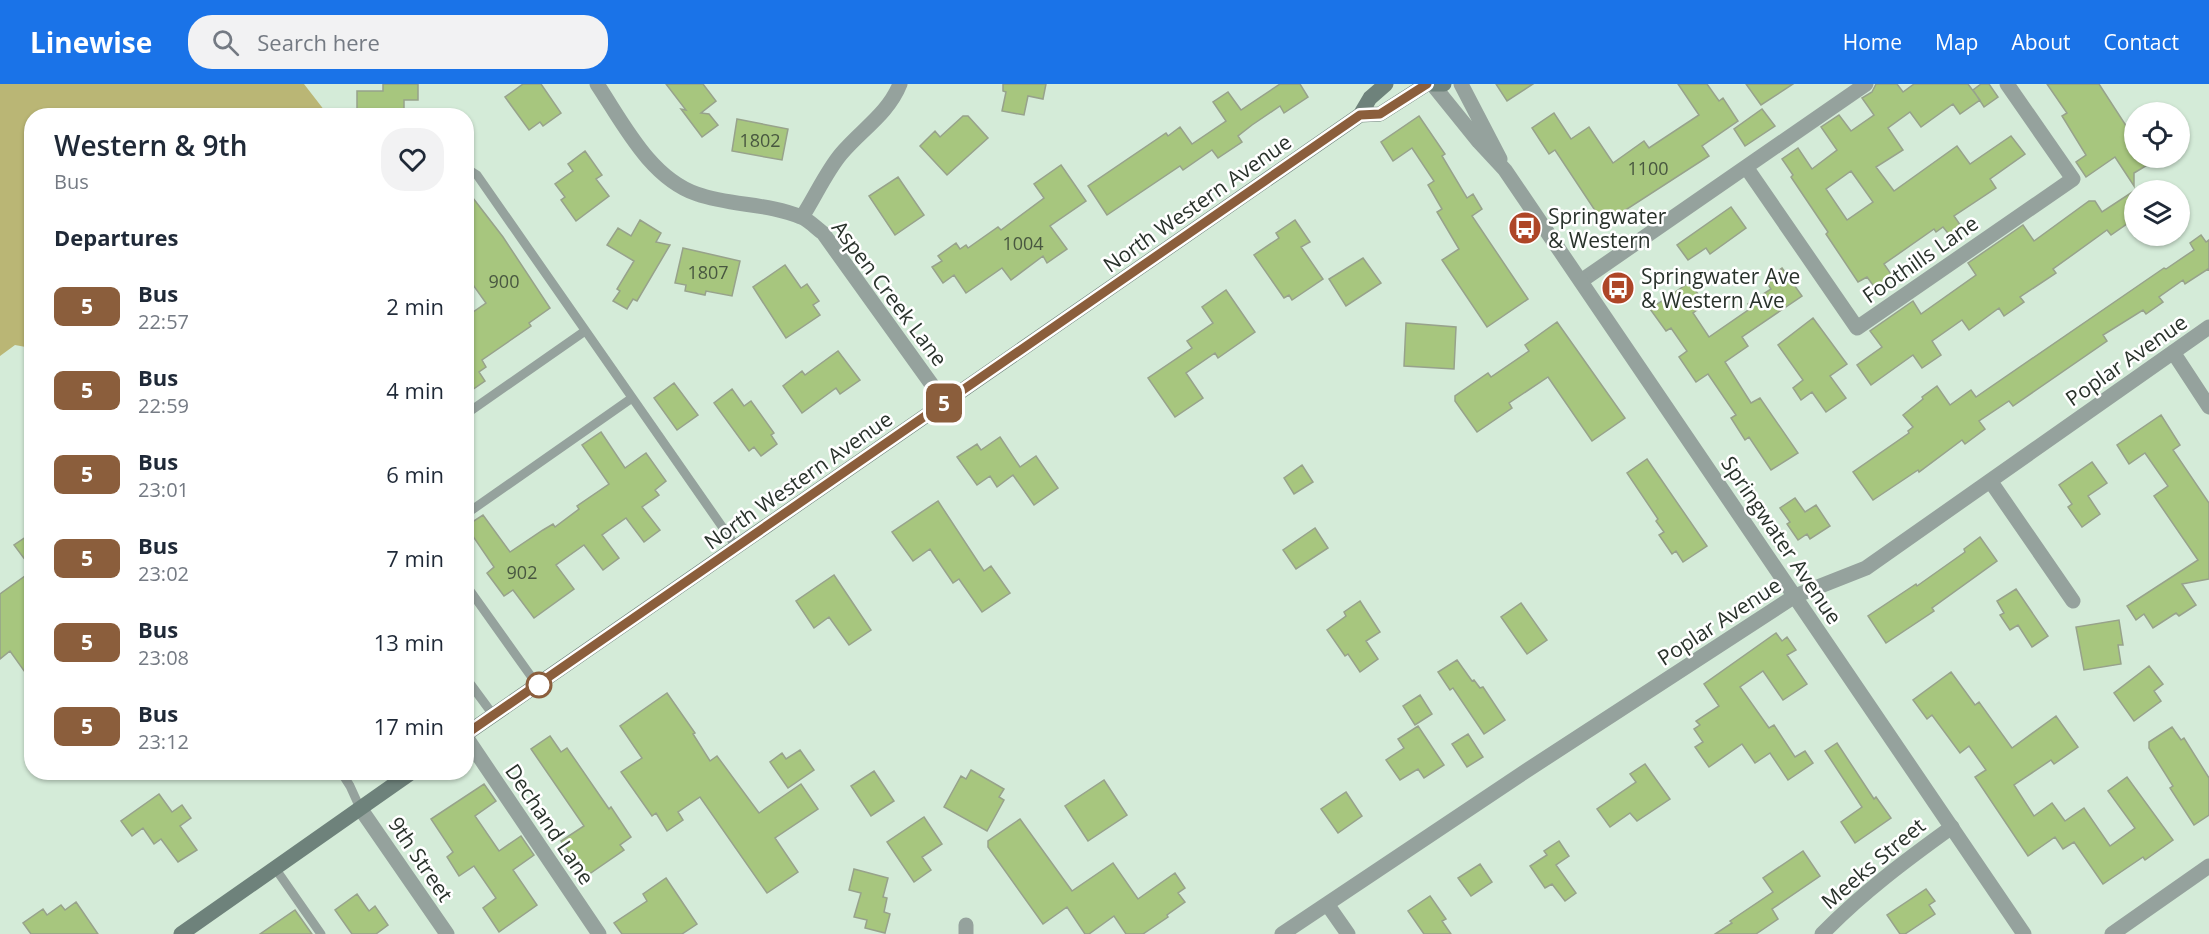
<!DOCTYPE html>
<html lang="en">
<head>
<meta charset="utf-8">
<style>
  :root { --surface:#fff; --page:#f2f2f3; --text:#1f2937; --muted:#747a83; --accent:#1a73e8 }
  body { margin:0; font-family:"Open Sans",sans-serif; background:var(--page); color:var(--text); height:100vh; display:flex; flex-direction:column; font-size:22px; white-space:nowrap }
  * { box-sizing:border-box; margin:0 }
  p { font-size:20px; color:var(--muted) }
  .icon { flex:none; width:33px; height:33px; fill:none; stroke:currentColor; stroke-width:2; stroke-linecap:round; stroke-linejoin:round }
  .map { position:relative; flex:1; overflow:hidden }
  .drawer { position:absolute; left:24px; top:24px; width:450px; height:672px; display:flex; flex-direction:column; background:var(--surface); border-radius:24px; box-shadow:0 2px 4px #0004 }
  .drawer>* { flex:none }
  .badge { padding:0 12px; border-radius:9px; font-size:21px; line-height:39px }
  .fabs { position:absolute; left:2124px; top:18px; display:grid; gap:12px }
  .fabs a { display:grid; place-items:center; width:66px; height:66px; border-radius:50%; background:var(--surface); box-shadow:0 2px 4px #0004; font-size:30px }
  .map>.badge { position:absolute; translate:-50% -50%; box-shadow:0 0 0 3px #fff }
  h2 { padding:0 30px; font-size:22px; line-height:54px }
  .round { display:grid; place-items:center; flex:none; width:63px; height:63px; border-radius:24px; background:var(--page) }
  .summary { display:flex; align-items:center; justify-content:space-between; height:102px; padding:0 30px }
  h1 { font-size:28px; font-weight:600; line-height:45px }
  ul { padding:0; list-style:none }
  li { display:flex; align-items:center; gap:18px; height:84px; padding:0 30px }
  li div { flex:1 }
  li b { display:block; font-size:22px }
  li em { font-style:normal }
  li .badge { min-width:66px; font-weight:700; text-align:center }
  header { display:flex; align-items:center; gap:36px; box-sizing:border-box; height:84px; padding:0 30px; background:var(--accent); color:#fff }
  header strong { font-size:28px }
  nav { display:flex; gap:33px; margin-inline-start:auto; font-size:21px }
  .search { width:420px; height:54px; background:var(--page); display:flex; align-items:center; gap:15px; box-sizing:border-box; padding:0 21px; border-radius:24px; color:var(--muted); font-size:22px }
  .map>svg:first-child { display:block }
</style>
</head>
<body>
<header>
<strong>Linewise</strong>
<div class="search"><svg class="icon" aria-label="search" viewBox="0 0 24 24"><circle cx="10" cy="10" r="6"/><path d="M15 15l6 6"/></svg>Search here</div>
<nav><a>Home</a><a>Map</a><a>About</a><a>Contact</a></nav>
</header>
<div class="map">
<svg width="2209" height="850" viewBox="0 0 2209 850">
  <rect width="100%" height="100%" fill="#d4ebd8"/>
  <path fill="#bab675" d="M 0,0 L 304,0 L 328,31 L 32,32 L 31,264 L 15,261 L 0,272 Z"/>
  <path fill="#a7c67e" stroke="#97a28b" stroke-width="1.5" fill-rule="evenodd" d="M 383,0 L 418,0 L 418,16 L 404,16 L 404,32 L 357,32 L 357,7 L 383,7 Z
    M 523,0 L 541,0 L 561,29 L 543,42 L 540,38 L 529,46 L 505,13 Z
    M 666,0 L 703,0 L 716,17 L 701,29 L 709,30 L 718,41 L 702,53 L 681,25 L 686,26 Z
    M 1003,0 L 1046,0 L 1043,15 L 1028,12 L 1024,31 L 1002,27 L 1006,8 L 1003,7 Z
    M 1280,0 L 1300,0 L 1308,13 L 1284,29 L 1280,22 L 1252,41 L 1238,52 L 1242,58 L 1218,74 L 1212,66 L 1183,86 L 1180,82 L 1107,131 L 1088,102 L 1166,49 L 1168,52 L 1180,43 L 1192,60 L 1226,37 L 1213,18 L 1228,8 L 1241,26 Z
    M 1496,0 L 1533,0 L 1507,17 Z
    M 1678,0 L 1707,0 L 1719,17 L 1723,14 L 1738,37 L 1702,62 L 1709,72 L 1604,140 L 1555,66 L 1549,70 L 1532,44 L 1554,29 L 1571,55 L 1589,43 L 1613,79 L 1644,57 L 1649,64 L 1699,31 Z
    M 1746,0 L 1793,0 L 1761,21 Z
    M 1876,0 L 1897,0 L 1903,8 L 1914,0 L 1968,0 L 1980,16 L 1960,30 L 1953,20 L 1921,43 L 1910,28 L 1888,44 L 1903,66 L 1876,83 L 1894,107 L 1957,62 L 1970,80 L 2011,52 L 2025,70 L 1990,95 L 1996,104 L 1954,132 L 1963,145 L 1951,153 L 1943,143 L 1936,148 L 1934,145 L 1884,180 L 1893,193 L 1876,205 L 1867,193 L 1858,198 L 1826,150 L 1828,148 L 1791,93 L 1793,91 L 1782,75 L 1798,64 L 1812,85 L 1837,66 L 1821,43 L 1839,31 L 1851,47 L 1874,31 L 1862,14 L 1872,8 ZM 1851,87 L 1873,118 L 1847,136 L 1826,105 Z
    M 1981,0 L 1989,0 L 1998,13 L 1984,23 L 1973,6 Z
    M 2047,0 L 2099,0 L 2134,54 L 2134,74 L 2159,74 L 2134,89 L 2134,102 L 2115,73 L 2086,93 L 2076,78 L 2086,71 L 2062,32 L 2067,29 Z
    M 1762,25 L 1775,42 L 1745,62 L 1734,45 Z
    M 963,32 L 968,32 L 988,54 L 947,91 L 920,62 L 935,47 L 940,53 Z
    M 1419,32 L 1445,70 L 1442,72 L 1467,114 L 1473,110 L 1482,125 L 1472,132 L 1528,215 L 1487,243 L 1442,176 L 1459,165 L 1437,128 L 1442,125 L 1428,101 L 1434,97 L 1412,64 L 1393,77 L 1381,58 Z
    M 737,35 L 788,45 L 782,76 L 732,67 Z
    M 585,67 L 602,91 L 596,95 L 609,112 L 576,137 L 561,116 L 565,113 L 555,100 L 573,87 L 568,80 Z
    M 1061,81 L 1086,117 L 1050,142 L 1067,165 L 1047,179 L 1043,172 L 1011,196 L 1002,184 L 966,209 L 954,191 L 943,199 L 932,183 L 942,177 L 938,172 L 956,159 L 960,165 L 966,161 L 968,164 L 998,143 L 1001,146 L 1044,114 L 1034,100 Z
    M 898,93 L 924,131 L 895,151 L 869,112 Z
    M 466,105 L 503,153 L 550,224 L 529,239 L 531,242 L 482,276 L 486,283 L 479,288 L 485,297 L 466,310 L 466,233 L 486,219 L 466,191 Z
    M 2134,107 L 2134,135 L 2111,151 L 2107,146 L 2053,185 L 2056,189 L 2020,213 L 2024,218 L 2004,232 L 1999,224 L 1969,246 L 1962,236 L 1932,257 L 1941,271 L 1922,284 L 1913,271 L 1871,301 L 1857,281 L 1882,263 L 1870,247 L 1913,217 L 1921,230 L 1976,191 L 1968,179 L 2023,141 L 2034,157 L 2089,117 L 2095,117 L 2102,128 Z
    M 1731,123 L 1746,144 L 1710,170 L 1706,164 L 1688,176 L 1677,161 Z
    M 640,136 L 661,149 L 656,158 L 670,161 L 637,217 L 633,215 L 627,225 L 613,217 L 620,207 L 617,205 L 634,177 L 607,161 L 618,144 L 631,152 Z
    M 1295,136 L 1310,158 L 1301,163 L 1323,195 L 1292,216 L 1289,211 L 1284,214 L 1254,171 L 1279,154 L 1276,149 Z
    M 2201,151 L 2206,158 L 2209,156 L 2209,186 L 2208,185 L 2185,200 L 2183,196 L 2159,213 L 2163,218 L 2146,230 L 2143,226 L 2103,251 L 2107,257 L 2013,322 L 2009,317 L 1979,337 L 1985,345 L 1965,360 L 1962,356 L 1919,388 L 1918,386 L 1873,416 L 1853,388 L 1909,349 L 1908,347 L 1913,343 L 1903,331 L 1923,315 L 1922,313 L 1937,302 L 1950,321 L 1971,306 L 1976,313 L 2164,184 L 2166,185 L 2194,166 L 2190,159 Z
    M 683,164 L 740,177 L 732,212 L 706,207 L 705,211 L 685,207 L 686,201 L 675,199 Z
    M 1363,174 L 1381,199 L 1346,222 L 1329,195 Z
    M 785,181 L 801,204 L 807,200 L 819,217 L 813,221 L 820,231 L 786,254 L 753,203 Z
    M 1782,184 L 1802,212 L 1742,253 L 1748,262 L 1725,278 L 1751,319 L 1760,314 L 1798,369 L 1771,386 L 1749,353 L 1745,356 L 1731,334 L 1736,331 L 1708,290 L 1696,298 L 1679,273 L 1687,267 L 1671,244 L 1666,247 L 1650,225 L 1690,198 L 1702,216 L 1698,219 L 1701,223 L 1693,229 L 1709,253 L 1751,224 L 1748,220 L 1771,205 L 1765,196 Z
    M 1226,206 L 1255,248 L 1218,274 L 1215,269 L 1186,289 L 1203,314 L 1175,333 L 1148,294 L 1192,264 L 1187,257 L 1213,239 L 1202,223 Z
    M 1813,234 L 1847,280 L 1830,292 L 1846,314 L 1826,328 L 1812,308 L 1801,316 L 1793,304 L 1803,296 L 1778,261 Z
    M 1557,238 L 1625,334 L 1592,357 L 1548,293 L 1509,319 L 1512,324 L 1477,348 L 1455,317 L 1455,312 L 1488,289 L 1491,293 L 1529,267 L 1525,261 Z
    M 1406,239 L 1456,243 L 1454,285 L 1404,282 Z
    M 838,267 L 860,296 L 840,310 L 836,304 L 802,329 L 783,302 L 802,287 L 805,291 Z
    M 674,299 L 698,331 L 677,346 L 654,314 Z
    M 732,305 L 744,322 L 751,317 L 774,349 L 771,351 L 777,360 L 761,372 L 754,363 L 749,367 L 714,319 Z
    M 2161,331 L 2180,361 L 2173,366 L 2209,419 L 2209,495 L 2182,500 L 2196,521 L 2179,532 L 2176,529 L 2153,544 L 2144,530 L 2136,536 L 2127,522 L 2198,476 L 2154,412 L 2168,402 L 2145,369 L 2129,380 L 2117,361 Z
    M 601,348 L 625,384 L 646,369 L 666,397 L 655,406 L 659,411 L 642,423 L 660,446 L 644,458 L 626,434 L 602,451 L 619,474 L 603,486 L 584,461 L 556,481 L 574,505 L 534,534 L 513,506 L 504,512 L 487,489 L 494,483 L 466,442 L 483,431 L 510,468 L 543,446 L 553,440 L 555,443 L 579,425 L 577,422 L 609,400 L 582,361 Z
    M 1000,353 L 1020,383 L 1036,372 L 1058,404 L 1034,421 L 1013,391 L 997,403 L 990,392 L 977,401 L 957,373 L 977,360 L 981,366 Z
    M 1647,375 L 1707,462 L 1683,478 L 1676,467 L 1672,470 L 1659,451 L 1664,448 L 1656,437 L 1658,435 L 1627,389 Z
    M 2092,378 L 2107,399 L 2088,412 L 2100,430 L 2082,443 L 2068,423 L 2072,420 L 2059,401 Z
    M 1302,381 L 1313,398 L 1294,410 L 1284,394 Z
    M 1795,414 L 1805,428 L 1816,421 L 1830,442 L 1810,455 L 1807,450 L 1798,456 L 1787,440 L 1790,438 L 1780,424 Z
    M 938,417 L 984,487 L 991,482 L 1010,509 L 982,528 L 959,495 L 953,499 L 930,465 L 913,477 L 892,448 Z
    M 1315,444 L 1328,464 L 1296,485 L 1283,466 Z
    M 32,449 L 32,485 L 14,461 Z
    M 1980,453 L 1997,477 L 1932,524 L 1934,527 L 1886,559 L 1868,532 L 1916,500 L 1917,502 L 1965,468 L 1964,465 Z
    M 32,487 L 32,598 L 10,567 L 0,575 L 0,510 Z
    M 834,491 L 871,546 L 849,561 L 829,533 L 814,544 L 796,517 Z
    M 2016,505 L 2048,552 L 2032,563 L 2018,541 L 2010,546 L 2000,531 L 2004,529 L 1997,517 Z
    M 1360,517 L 1380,548 L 1366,557 L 1378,575 L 1360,588 L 1348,570 L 1345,572 L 1327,546 L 1346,532 L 1344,528 Z
    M 1521,519 L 1547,556 L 1527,570 L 1501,533 Z
    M 2119,536 L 2123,561 L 2118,561 L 2121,580 L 2084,586 L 2076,543 Z
    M 1776,549 L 1782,557 L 1787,553 L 1796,566 L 1787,571 L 1807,600 L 1783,616 L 1763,587 L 1740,603 L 1769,644 L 1774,641 L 1795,673 L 1805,667 L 1813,679 L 1788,696 L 1770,669 L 1755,679 L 1742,660 L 1709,683 L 1695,663 L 1703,658 L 1694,645 L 1700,641 L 1696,637 L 1719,622 L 1704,600 Z
    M 1457,576 L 1472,597 L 1474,596 L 1480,604 L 1483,603 L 1505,636 L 1484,650 L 1453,604 L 1450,606 L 1438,588 Z
    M 2149,582 L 2163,600 L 2154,607 L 2161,617 L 2134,637 L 2114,609 Z
    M 1951,588 L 1975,621 L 1979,618 L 2012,664 L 2056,632 L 2078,663 L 2054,680 L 2051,676 L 2014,701 L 2034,732 L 2052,719 L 2065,737 L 2084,724 L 2110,762 L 2135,744 L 2108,707 L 2127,693 L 2173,756 L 2145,776 L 2143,773 L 2103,800 L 2074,758 L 2063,765 L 2055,753 L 2028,772 L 1975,693 L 1986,686 L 1969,662 L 1960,669 L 1932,631 L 1927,635 L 1913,616 Z
    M 667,609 L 695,649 L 693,650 L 710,677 L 717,672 L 759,729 L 801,700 L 818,725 L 775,754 L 798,788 L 767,809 L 700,713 L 678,728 L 683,736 L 667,747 L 656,729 L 652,732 L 621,688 L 642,674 L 620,642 Z
    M 1420,611 L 1432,630 L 1415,641 L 1403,622 Z
    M 1418,642 L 1444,681 L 1424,694 L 1418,685 L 1400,696 L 1386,676 L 1404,664 L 1398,655 Z
    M 2172,643 L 2181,656 L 2184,654 L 2209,694 L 2209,731 L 2194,741 L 2170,704 L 2173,702 L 2149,664 L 2149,658 Z
    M 1468,650 L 1483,673 L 1467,683 L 1452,660 Z
    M 550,652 L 561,668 L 567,664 L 609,725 L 611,723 L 631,753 L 620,761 L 624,766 L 585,793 L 561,757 L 584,742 L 531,665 Z
    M 1837,659 L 1874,715 L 1876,713 L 1891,734 L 1855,759 L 1841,738 L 1862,723 L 1825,667 Z
    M 800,666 L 814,686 L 788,704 L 770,678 L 782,669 L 786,675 Z
    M 1645,680 L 1670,715 L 1637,737 L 1630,729 L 1610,743 L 1597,725 L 1636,698 L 1630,690 Z
    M 971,686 L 1004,705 L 999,713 L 1004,716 L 987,747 L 944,723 L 961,692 L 966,695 Z
    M 874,687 L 894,717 L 871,732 L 851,702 Z
    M 1104,696 L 1127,731 L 1088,757 L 1065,722 Z
    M 484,700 L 496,717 L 475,732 L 499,767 L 521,752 L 534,771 L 513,786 L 537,821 L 499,848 L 483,824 L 496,814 L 474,782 L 459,792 L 447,773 L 453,768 L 431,735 Z
    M 1346,708 L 1362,732 L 1338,749 L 1321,725 Z
    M 159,710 L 172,728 L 182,721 L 191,734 L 180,742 L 197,766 L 178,778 L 161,755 L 154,760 L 143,744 L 132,752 L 121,737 Z
    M 924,733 L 942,760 L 922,773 L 931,786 L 914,798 L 887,758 Z
    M 1020,735 L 1072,807 L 1113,779 L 1138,815 L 1175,789 L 1185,804 L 1178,809 L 1185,818 L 1167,831 L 1168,833 L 1143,850 L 1126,850 L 1114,832 L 1089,850 L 1085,850 L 1067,823 L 1043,840 L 988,763 L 988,757 Z
    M 1559,757 L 1569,772 L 1556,781 L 1576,809 L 1565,817 L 1552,800 L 1545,804 L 1530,782 L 1547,771 L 1544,767 Z
    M 1803,767 L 1820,792 L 1772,825 L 1778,835 L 1756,850 L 1715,850 L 1732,839 L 1730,837 L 1773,808 L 1763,794 Z
    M 1480,780 L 1492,798 L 1471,812 L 1458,794 Z
    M 854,785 L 888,794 L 883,813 L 887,814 L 884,828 L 890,830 L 885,849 L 865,844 L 867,836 L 854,833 L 861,809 L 849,806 Z
    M 666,794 L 697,840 L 682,850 L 622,850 L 614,839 L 647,817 L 643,810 Z
    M 1926,805 L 1935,817 L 1929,821 L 1935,830 L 1905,850 L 1900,850 L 1887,831 Z
    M 357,810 L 369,827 L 375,822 L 388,841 L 376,850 L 352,850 L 335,826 Z
    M 1430,812 L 1446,835 L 1442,837 L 1451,850 L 1424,850 L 1408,827 Z
    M 76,818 L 98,850 L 31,850 L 23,839 L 43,825 L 47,831 L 61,821 L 65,826 Z
    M 295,826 L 312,850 L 260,850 Z"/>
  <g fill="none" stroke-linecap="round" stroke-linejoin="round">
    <path stroke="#95a29d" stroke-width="9" d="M 466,84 L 477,91 L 737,464
      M 466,330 L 585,247
      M 466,430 L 632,314
      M 466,501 L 538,602
      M 466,594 L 494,632
      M 341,688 L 350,702 L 360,724
      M 275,784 L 321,850"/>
    <path stroke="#95a29d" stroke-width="15" d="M 597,0 C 623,39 650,94 697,110 C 731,122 768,119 801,133 C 809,136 816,144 823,149 L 945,319
      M 1746,83 L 1857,244 L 2073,95 L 2007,0
      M 802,133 C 815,113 826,88 841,70 C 861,46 888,30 900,0
      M 1581,197 L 1866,0
      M 2173,268 L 2209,323
      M 1991,398 L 2073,517
      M 466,653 L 599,850
      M 1327,820 L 1348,850
      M 966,841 L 966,850
      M 1282,850 L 1529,685 L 1795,512 L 1866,484 L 2209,243
      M 1822,850 C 1862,809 1906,776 1952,743
      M 2112,850 L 2209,782"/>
    <path stroke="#95a29d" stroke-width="15" d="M 1461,0 L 1500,75
      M 1433,1 L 1479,58 L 1505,86 L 2024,850
      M 360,724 L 447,850"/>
    <path stroke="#6e827b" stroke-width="15" d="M 1432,0 L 1444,0
      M 1360,31 L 1380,30 L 1427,0
      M 466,650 L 1360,31 L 1370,14 L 1386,0
      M 181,850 L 412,688"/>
  </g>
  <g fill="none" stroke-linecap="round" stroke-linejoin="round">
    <g stroke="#fff" stroke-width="14">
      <path id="line" d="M 466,650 L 1360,31 L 1380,30 L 1427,0"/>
    </g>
    <use href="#line" stroke="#8b5e3c" stroke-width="9"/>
  </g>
  <defs>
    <g id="bus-disc" transform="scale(1.725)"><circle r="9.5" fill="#ae4627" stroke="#fff"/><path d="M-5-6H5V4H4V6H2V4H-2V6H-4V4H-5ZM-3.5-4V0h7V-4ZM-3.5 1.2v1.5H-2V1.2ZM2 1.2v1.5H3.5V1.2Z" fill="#fff"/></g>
  </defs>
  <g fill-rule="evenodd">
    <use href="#bus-disc" x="1525" y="144"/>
    <use href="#bus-disc" x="1618" y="204"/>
  </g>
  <circle fill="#fff" stroke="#8b5e3c" stroke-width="3" cx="539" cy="601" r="12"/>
  <g text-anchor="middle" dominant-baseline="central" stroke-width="5" stroke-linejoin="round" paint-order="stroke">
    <g font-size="18" fill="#485740">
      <text x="760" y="56">1802</text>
      <text x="1648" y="84">1100</text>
      <text x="1023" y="159">1004</text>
      <text x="708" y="188">1807</text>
      <text x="504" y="197">900</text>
      <text x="522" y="488">902</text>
    </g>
    <g font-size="21" fill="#29322b" stroke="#fff">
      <text transform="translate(1197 119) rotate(-35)">North Western Avenue</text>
      <text transform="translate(1920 175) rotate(-35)">Foothills Lane</text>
      <text transform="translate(890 209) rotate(53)">Aspen Creek Lane</text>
      <text transform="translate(2126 276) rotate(-35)">Poplar Avenue</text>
      <text transform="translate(798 396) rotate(-35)">North Western Avenue</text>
      <text transform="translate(1782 456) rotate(56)">Springwater Avenue</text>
      <text transform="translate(1719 537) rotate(-33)">Poplar Avenue</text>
      <text transform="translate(550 740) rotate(56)">Dechand Lane</text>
      <text transform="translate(421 775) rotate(56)">9th Street</text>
      <text transform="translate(1873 779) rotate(-40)">Meeks Street</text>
    </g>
    <g font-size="21" fill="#29322b" stroke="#fff" text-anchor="start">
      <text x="1548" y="132">Springwater<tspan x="1548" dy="24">&amp; Western</tspan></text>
      <text x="1641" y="192">Springwater Ave<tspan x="1641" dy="24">&amp; Western Ave</tspan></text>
    </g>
  </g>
</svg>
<div class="fabs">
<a><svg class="icon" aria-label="locate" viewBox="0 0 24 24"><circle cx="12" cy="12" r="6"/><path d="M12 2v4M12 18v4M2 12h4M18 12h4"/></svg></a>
<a><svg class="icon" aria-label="layers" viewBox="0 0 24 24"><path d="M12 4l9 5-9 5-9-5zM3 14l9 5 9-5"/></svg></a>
</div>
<b class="badge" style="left:944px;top:319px;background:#8b5e3c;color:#fff">5</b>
<section class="drawer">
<div class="summary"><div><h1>Western &amp; 9th</h1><p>Bus</p></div><a class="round"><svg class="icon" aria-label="heart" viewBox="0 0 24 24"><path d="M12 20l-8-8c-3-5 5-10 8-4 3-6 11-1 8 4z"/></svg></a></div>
<h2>Departures</h2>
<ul>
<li><span class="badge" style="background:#8b5e3c;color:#fff">5</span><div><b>Bus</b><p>22:57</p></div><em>2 min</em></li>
<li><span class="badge" style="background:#8b5e3c;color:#fff">5</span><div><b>Bus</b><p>22:59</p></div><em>4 min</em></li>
<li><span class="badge" style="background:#8b5e3c;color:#fff">5</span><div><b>Bus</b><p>23:01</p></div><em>6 min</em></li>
<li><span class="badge" style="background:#8b5e3c;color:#fff">5</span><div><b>Bus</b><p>23:02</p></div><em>7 min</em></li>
<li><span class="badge" style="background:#8b5e3c;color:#fff">5</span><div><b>Bus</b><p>23:08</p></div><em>13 min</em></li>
<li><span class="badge" style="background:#8b5e3c;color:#fff">5</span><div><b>Bus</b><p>23:12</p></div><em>17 min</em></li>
</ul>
</section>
</div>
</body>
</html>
